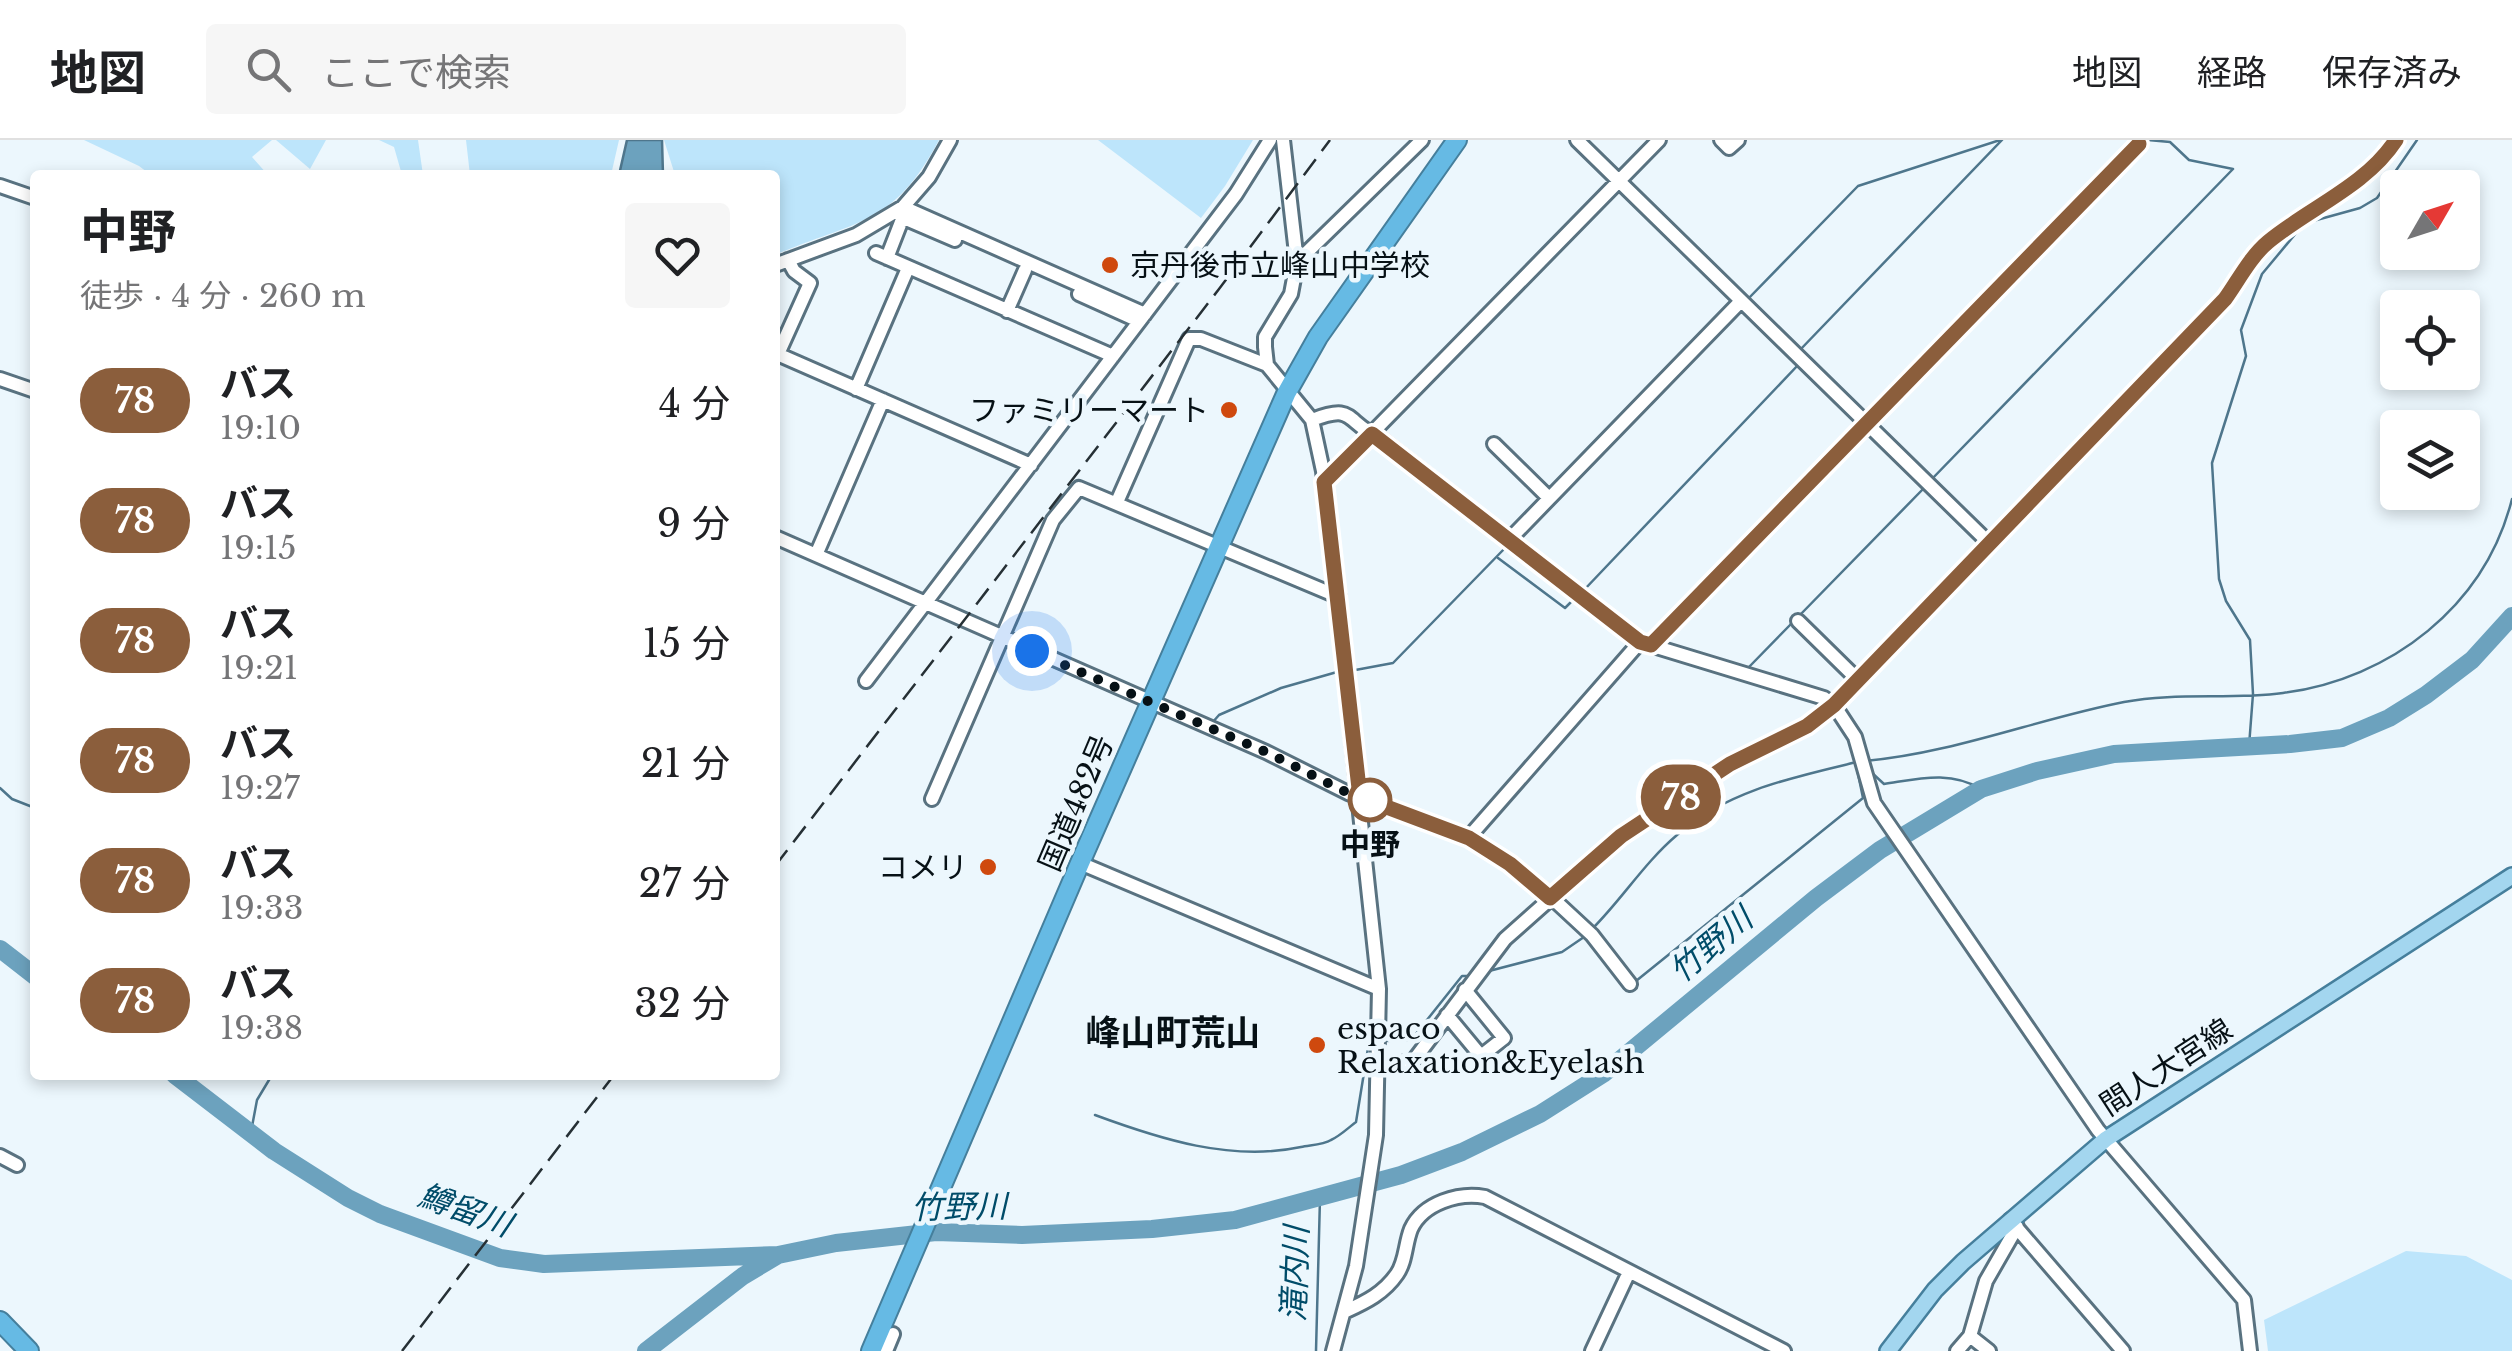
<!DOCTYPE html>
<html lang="ja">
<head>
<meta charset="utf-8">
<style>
  :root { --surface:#fff; --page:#f6f6f6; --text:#202124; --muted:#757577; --line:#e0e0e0 }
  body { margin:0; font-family:"Libre Baskerville","Noto Sans JP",serif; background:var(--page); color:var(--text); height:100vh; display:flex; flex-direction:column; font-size:38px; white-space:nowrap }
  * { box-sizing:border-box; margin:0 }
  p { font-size:32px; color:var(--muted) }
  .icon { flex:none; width:55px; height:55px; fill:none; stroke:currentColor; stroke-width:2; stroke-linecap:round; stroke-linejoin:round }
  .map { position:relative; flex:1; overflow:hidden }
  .panel { position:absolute; left:30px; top:30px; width:750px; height:910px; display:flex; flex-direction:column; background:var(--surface); border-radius:10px; box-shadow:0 5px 15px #0003 }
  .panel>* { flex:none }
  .badge { padding:0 20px; border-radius:32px; font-size:35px; line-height:65px }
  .needle { width:65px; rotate:51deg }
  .tools { position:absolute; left:2380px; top:30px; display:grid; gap:20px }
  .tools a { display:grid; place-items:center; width:100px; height:100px; border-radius:10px; background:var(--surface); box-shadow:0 5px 15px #0003; font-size:50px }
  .you { position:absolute; width:50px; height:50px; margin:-25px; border:8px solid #fff; border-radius:50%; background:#1a73e8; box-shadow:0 0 0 15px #1a73e833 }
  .map>.badge { position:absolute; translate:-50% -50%; box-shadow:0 0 0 5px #fff }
  .round { display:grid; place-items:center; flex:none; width:105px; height:105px; border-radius:10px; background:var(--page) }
  .headline { display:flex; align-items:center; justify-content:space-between; height:170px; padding:0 50px }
  h1 { font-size:48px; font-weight:700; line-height:75px }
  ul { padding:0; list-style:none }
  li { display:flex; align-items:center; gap:30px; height:120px; padding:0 50px }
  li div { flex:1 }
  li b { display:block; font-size:38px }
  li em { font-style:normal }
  li .badge { min-width:110px; font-weight:700; text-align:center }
  header { display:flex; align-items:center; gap:60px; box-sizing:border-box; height:140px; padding:0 50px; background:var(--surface); border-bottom:2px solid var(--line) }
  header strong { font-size:48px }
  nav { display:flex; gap:55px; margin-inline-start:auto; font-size:35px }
  .search { width:700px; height:90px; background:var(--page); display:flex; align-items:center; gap:25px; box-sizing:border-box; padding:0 35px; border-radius:10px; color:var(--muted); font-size:38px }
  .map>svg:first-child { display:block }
</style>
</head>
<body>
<header>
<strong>地図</strong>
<div class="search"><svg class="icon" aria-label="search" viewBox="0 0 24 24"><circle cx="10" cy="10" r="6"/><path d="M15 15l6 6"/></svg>ここで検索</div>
<nav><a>地図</a><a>経路</a><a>保存済み</a></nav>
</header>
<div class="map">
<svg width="2512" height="1211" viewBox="0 0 2512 1211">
  <rect width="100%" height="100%" fill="#ecf7fd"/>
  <path fill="#bde5fb" d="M 84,0 L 272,0 L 252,17 L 268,35 L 151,35 L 139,26 Z
    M 276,0 L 326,0 L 310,29 Z
    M 379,0 L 418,0 L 423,35 L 402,35 L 394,7 Z
    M 466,0 L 619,0 L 611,35 L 470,35 Z
    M 664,0 L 939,0 C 893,87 856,80 775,115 L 775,35 L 675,35 Z
    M 1098,0 L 1253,0 L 1225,46 L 1201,78 Z
    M 2406,1111 L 2466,1116 L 2512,1140 L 2512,1211 L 2268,1211 L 2264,1180 Z"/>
  <path fill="#6ca2be" stroke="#4e768c" stroke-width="2.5" d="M 627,0 L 662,0 L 663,35 L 619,35 Z"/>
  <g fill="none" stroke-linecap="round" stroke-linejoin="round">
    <path stroke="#4e768c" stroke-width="2.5" d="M 11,43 L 35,51
      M 1747,160 L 1858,46 L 2000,0
      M 1799,211 L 2002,0
      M 1930,341 L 2233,29 L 2189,20 L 2170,2 L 2148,0
      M 1498,418 L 1565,468 L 1574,459
      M 1584,450 L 1799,224
      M 927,471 L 955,483
      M 1798,477 L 1925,347
      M 969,489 L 993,501
      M 1005,506 L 1121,556
      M 1749,527 L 1792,483
      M 1350,531 L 1393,523 L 1507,406
      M 1169,576 L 1202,591
      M 1212,583 L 1219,575 L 1281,548 L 1337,532
      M 2249,606 L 2253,554 L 2250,500 L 2226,461 L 2219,439 L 2212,323 L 2246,216 L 2241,190 L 2262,134 L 2297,92 L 2313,81 L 2360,68 L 2377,58 L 2417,0
      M 1865,621 C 1954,613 2037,579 2124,562 C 2176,552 2231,560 2283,553 C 2391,539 2485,466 2512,359
      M 1871,632 L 1884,644 C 1918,639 1950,630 1981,649
      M 0,648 L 12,659 L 35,668
      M 1593,788 C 1622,759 1645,722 1677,695 C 1726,651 1794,637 1857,622
      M 1489,831 L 1562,812 L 1584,797
      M 1636,841 L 1863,658 L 1856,624
      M 1385,901 L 1411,900 L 1462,836 L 1472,836
      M 1095,975 C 1160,999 1231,1022 1301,1007 C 1310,1005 1323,1005 1331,1000 C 1340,996 1348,988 1356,982 L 1369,902 L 1372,902
      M 251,992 L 257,960 L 272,935
      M 1316,1211 L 1320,1058"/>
    <path stroke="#6ca2be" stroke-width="18" d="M 0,809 L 35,836
      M 175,935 L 274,1011 L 348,1058 L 380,1074 L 500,1118 L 544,1124 L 778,1115
      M 646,1211 L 743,1136 L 778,1115 L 836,1103 L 936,1092 L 1022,1095 L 1152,1089 L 1235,1080 L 1401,1035 L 1462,1012 L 1540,974 L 1603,934 L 1816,758 L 1880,710 L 1981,649 L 2037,631 L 2114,614 L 2290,604 L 2342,598 L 2389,578 L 2426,555 L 2472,520 L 2512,476"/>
    <g stroke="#597280" stroke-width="18">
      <path id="minor" d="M 1283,0 L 1297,122 L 1291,154 L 1265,197 L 1265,207 L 1267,225 L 1312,280 L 1323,331 L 1379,849 L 1376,995 L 1356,1126 L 1333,1211
        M 1577,0 L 1989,403
        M 1721,0 L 1729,8 L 1738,0
        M 0,46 L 35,58
        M 903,67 L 929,37 L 950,0
        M 876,113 L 1113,216
        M 887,118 L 901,82 L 906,79 L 955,100
        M 1297,122 L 1422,0
        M 775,125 L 856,95 L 903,67 L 1145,174
        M 1079,154 L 1139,181
        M 1007,171 L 1025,130
        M 775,213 L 1031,325
        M 778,214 L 810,143 L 794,131 L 788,120
        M 0,239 L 35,251
        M 856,249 L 908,128
        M 1312,280 C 1356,263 1344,282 1380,298 L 1640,502 L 1824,558 L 1834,565 L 1855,597 L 1874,663 L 2098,990 L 2244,1160 L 2250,1211
        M 1494,304 L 1549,358
        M 1324,342 L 1659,0
        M 1117,362 L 1189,199 L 1201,199 L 1267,225
        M 775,397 L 1266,612 L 1348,653 L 1469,697 L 1511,724 L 1551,757 L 1592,795 L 1630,844
        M 1508,401 L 1741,161
        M 816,415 L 883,260
        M 1798,481 L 1857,539
        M 1651,505 L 2139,4
        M 866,541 L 1236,54 L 1270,0
        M 932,659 L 1053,380 L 1079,348 L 1339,457
        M 1469,697 L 1640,502
        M 1080,723 L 1379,849
        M 1447,875 L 1481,916 L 1504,898 L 1465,850
        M 1378,929 L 1414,920 L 1505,799 L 1621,696 L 1730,624 L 1807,586 L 1834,565 L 2225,159 C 2238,140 2251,117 2268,102 C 2309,67 2366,46 2396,0
        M 0,1016 L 17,1025
        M 2010,1080 L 2123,1211
        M 1346,1171 C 1366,1162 1384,1153 1397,1134 C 1406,1121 1405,1104 1411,1089 C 1423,1063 1459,1052 1485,1057 L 1784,1211
        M 1970,1196 L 1986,1141 L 2017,1087
        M 886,1211 L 893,1194
        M 1592,1211 L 1629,1132
        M 1957,1211 L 1970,1196 L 1989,1211"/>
    </g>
    <g stroke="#457f9c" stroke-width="20">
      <path id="major" d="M 1888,1211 L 1935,1150 L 1963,1122 L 2106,999 L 2512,736"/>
    </g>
    <g stroke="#457f9c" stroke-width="22">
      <path id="highway" d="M 0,1181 L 29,1211
        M 871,1211 L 1080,723 L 1287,252 L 1318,197 L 1457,0"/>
    </g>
    <use href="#minor" stroke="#fff" stroke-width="12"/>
    <use href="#major" stroke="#a3d6ef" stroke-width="15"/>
    <use href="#highway" stroke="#66bae4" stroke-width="18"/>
    <path stroke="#263035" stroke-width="2.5" stroke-dasharray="20 10" stroke-linecap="butt" d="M 775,726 L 1219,149 L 1330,0
      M 402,1211 L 614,935"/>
  </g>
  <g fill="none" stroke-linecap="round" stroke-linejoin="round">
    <g stroke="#fff" stroke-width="22">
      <path id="line" d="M 2139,4 L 1651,505 L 1640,502 L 1372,294 L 1324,342 L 1360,657 L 1469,698 L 1510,724 L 1550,758 L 1621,696 L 1730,624 L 1807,586 L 1834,565 L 2225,159 C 2238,141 2250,117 2268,102 C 2309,68 2366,46 2396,0"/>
    </g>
    <use href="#line" stroke="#8b5e3c" stroke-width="15"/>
    <path stroke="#071116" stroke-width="10" stroke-dasharray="0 18" d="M 1032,511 L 1266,612 L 1348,653 L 1370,660"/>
  </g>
  <g fill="#cf490e" stroke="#ecf7fd" stroke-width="4">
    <circle cx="1110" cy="125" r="10"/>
    <circle cx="1229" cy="270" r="10"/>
    <circle cx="988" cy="727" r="10"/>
    <circle cx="1317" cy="905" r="10"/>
  </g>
  <circle fill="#fff" stroke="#8b5e3c" stroke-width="5" cx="1370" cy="660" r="20"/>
  <g text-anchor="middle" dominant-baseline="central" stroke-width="9" stroke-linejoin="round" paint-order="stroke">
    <g font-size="30" fill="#071116" stroke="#ecf7fd" text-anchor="start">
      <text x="1130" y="125">京丹後市立峰山中学校</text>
      <text x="1209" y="270" text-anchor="end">ファミリーマート</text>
      <text x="968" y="727" text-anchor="end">コメリ</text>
      <text x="1337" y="888">espaco<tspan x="1337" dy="34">Relaxation&amp;Eyelash</tspan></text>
    </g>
    <g font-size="30" fill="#071116" stroke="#ecf7fd">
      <text transform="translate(1076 663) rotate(-67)">国道482号</text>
      <text transform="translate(2166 927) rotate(-33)">間人大宮線</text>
    </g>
    <g font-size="30" font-weight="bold" fill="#071116" stroke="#ecf7fd">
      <text x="1370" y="704">中野</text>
    </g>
    <g font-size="32" font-style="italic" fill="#004c69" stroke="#ecf7fd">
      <text transform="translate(1711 805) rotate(-40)">竹野川</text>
      <text transform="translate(959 1067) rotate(-1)">竹野川</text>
      <text transform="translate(465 1070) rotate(20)">鱒留川</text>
      <text transform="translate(1295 1134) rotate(-88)">滝内川</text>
    </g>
    <g font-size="35" font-weight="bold" fill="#071116" stroke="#ecf7fd">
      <text x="1173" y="892">峰山町荒山</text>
    </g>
  </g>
</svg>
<div class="tools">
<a><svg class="needle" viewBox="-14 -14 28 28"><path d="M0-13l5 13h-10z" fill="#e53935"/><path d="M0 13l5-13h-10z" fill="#757577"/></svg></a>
<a><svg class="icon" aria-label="locate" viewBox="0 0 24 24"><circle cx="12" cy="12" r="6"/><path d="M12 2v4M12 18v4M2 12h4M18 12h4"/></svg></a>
<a><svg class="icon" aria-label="layers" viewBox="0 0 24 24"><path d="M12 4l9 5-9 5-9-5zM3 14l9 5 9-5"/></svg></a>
</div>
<div class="you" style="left:1032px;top:511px"></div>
<b class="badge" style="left:1681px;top:657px;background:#8b5e3c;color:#fff">78</b>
<section class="panel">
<div class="headline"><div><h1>中野</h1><p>徒歩 · 4 分 · 260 m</p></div><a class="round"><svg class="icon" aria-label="heart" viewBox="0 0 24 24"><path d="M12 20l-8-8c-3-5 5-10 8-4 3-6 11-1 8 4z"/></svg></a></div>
<ul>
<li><span class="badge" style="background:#8b5e3c;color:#fff">78</span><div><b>バス</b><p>19:10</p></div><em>4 分</em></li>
<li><span class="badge" style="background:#8b5e3c;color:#fff">78</span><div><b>バス</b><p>19:15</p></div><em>9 分</em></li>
<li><span class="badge" style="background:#8b5e3c;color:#fff">78</span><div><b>バス</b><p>19:21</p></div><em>15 分</em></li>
<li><span class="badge" style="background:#8b5e3c;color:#fff">78</span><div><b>バス</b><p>19:27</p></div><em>21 分</em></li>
<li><span class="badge" style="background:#8b5e3c;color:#fff">78</span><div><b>バス</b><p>19:33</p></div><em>27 分</em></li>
<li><span class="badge" style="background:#8b5e3c;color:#fff">78</span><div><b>バス</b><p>19:38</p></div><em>32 分</em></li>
</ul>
</section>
</div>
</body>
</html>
